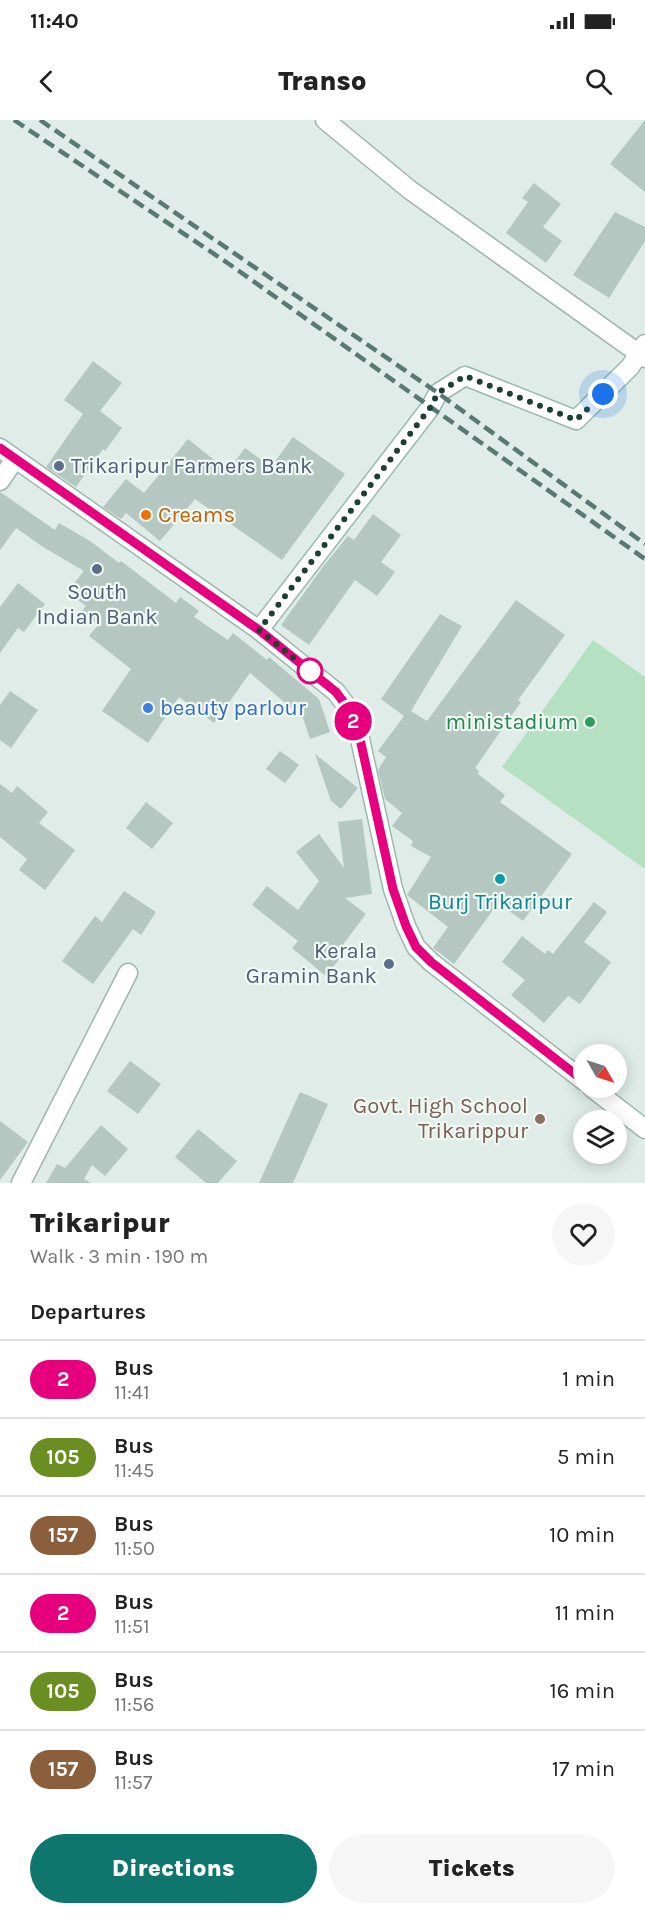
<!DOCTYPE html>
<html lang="en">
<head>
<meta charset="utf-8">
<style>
  :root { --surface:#fff; --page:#f6f6f6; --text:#222; --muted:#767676; --line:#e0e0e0; --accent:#0f766e }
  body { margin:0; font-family:Karla,sans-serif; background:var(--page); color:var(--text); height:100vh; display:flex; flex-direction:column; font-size:22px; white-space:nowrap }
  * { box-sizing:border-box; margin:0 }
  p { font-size:20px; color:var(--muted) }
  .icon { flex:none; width:33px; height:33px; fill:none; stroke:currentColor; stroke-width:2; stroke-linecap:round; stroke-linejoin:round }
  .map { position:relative; height:1063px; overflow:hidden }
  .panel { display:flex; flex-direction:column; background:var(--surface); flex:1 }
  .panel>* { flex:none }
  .badge { padding:0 12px; border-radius:20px; font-size:21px; line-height:39px }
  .needle { width:39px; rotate:129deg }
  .buttons { position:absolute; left:573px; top:924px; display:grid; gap:12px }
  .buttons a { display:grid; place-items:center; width:54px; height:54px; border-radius:50%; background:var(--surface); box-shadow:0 3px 15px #0003; font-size:30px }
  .you { position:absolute; width:30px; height:30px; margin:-15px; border:4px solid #fff; border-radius:50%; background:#1a73e8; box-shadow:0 0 0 9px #1a73e833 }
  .map>.badge { position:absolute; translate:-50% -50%; box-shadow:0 0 0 3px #fff }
  h2 { padding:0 30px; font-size:22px; line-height:54px }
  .round { display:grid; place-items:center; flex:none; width:63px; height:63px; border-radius:32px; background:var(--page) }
  .overview { display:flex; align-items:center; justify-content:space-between; height:102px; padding:0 30px }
  h1 { font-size:28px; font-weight:800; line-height:45px }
  .primary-button { display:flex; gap:12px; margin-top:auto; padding:12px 30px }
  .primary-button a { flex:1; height:69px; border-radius:36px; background:var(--accent); color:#fff; font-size:24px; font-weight:800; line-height:69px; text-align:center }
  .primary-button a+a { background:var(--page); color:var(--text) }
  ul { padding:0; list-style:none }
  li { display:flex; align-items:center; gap:18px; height:78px; padding:0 30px; border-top:2px solid var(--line) }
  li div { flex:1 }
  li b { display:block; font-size:22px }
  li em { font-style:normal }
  li .badge { min-width:66px; font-weight:700; text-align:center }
  .status { display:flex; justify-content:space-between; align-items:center; height:42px; padding:0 30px; background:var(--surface); direction:ltr }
  .status svg { height:16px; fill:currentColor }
  header { display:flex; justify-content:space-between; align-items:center; height:78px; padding:0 30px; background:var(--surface); font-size:27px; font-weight:800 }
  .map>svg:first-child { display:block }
</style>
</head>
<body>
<div class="status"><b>11:40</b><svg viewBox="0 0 49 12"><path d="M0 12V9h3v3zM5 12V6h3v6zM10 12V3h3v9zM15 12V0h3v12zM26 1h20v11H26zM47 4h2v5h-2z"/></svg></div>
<header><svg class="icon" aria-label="back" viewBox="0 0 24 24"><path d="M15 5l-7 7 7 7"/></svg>Transo<svg class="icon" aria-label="search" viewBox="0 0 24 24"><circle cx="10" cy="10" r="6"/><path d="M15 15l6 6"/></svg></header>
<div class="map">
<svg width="645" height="1063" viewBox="0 0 645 1063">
  <rect width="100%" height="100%" fill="#dfece7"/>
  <path fill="#b5e0c2" d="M 593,520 L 645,557 L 645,749 L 502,647 Z"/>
  <path fill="#b4c7c0" d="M 645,0 L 645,72 L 610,44 Z
    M 534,63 L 561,84 L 543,107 L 562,121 L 546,143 L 506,113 L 528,82 L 522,78 Z
    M 615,92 L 645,107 L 645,121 L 609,178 L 573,155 Z
    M 93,241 L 122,263 L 100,291 L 122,308 L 105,331 L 103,329 L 76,367 L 46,347 L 83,294 L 64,280 Z
    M 293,317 L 345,354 L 282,440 L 195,379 L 160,421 L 126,393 L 121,399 L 103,387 L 126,359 L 144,373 L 188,319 L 228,351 L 245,328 L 271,347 Z
    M 0,372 L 55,410 L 59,403 L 90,421 L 119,443 L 121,441 L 176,483 L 180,477 L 199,491 L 194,497 L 228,520 L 233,513 L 267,540 L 269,537 L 319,579 L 330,612 L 310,619 L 303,598 L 250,553 L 214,603 L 179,577 L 148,623 L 102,591 L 131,549 L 89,516 L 98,505 L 81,492 L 86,486 L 67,472 L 84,451 L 43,427 L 16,408 L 0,430 Z
    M 373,394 L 401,415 L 381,442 L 395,452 L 377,476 L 355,460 L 309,525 L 281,505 L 325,444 L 348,416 L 354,420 Z
    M 18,463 L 45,484 L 24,512 L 18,508 L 0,533 L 0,487 Z
    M 516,480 L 565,515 L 518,580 L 521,582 L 475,648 L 479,651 L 478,654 L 505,675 L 500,682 L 572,734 L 523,801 L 498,783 L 454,844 L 433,828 L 448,807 L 407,775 L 431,737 L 411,726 L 413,721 L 392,706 L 402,693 L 385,679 L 378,650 L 386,637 L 378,631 L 404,596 L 381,579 L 440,494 L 462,506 L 411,591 L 427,601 Z
    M 10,571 L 38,590 L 11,628 L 0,620 L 0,585 Z
    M 280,631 L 299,645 L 285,663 L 266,649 Z
    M 315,634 L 358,668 L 341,689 L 331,681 Z
    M 0,664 L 12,673 L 17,666 L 48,692 L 39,703 L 75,730 L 45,770 L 19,750 L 27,739 L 0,717 Z
    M 146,682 L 173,703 L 152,729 L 126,708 Z
    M 362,699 L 372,774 L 345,778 L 366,794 L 339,830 L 344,833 L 326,856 L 292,828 L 298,821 L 252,785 L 267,766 L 298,790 L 319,761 L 296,732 L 319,714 L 344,748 L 338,702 Z
    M 124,771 L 156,792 L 141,815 L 133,809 L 93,864 L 62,841 L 95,796 L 102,802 Z
    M 594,782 L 607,792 L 584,822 L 611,842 L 580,884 L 568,876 L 544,903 L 511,875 L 525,860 L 502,842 L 522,816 L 545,834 L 548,830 L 553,834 Z
    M 130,941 L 161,964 L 138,994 L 107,971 Z
    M 300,972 L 328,984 L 293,1063 L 259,1063 Z
    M 0,1001 L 28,1022 L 0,1060 Z
    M 101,1005 L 128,1029 L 105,1056 L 92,1045 L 84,1059 L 91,1063 L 46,1063 L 57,1044 L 65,1048 Z
    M 198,1009 L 237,1041 L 218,1063 L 206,1063 L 175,1037 Z"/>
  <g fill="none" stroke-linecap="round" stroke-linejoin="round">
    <g stroke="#a1b4ae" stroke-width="21">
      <path id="street" d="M 325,0 L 410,70 L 645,238
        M 0,361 L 15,339
        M 21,1063 L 128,853"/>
    </g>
    <g stroke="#9cb9af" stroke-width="21">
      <path id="secondary" d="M 0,328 L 259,510 L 336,572 L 348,588 L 360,619 L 393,769 L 406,806 L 416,827 L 431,842 L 584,961
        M 259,510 L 430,288 L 438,273 L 465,256 L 576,300 L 630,247 L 645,224
        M 592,968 L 645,1009"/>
    </g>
    <use href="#street" stroke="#fff" stroke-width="18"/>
    <use href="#secondary" stroke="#fff" stroke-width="18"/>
    <path stroke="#587a72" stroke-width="4.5" stroke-dasharray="12 6" stroke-linecap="butt" d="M 14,0 L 229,144 L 645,439
      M 40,0 L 438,273 L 645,424"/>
  </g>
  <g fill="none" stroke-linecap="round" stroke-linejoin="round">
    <g stroke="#fff" stroke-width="14">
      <path id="line" d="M 0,328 L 259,510 L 336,572 L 348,588 L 360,619 L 393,769 L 406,806 L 416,827 L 431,842 L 584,961"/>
    </g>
    <use href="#line" stroke="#e6007e" stroke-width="9"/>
    <path stroke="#1e3e36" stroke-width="6" stroke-dasharray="0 10.8" d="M 310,551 L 259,510 L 430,288 L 438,273 L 465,256 L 576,300 L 603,274"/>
  </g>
  <g fill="#5c6f8a" stroke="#f0f8f4" stroke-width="2">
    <circle cx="59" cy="346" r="6"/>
    <circle cx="97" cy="449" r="6"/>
    <circle cx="389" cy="844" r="6"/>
  </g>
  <circle fill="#e8710a" stroke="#f0f8f4" stroke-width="2" cx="146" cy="395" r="6"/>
  <circle fill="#fff" stroke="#e6007e" stroke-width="3" cx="310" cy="551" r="12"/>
  <circle fill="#3f7fe0" stroke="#f0f8f4" stroke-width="2" cx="148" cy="588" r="6"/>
  <circle fill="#2e9e5b" stroke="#f0f8f4" stroke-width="2" cx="590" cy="602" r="6"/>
  <circle fill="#0f9aa8" stroke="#f0f8f4" stroke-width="2" cx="500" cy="759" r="6"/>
  <circle fill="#8d6e63" stroke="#f0f8f4" stroke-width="2" cx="540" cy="999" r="6"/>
  <g text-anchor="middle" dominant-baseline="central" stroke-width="4.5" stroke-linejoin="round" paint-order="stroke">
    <g font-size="22" fill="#4e5e75" stroke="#f0f8f4" text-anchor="start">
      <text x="71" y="346">Trikaripur Farmers Bank</text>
      <text x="97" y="472" text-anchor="middle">South<tspan x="97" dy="25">Indian Bank</tspan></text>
      <text x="377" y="831" text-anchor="end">Kerala<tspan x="377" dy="25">Gramin Bank</tspan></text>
    </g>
    <g font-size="22" fill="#c56008" stroke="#f0f8f4" text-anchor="start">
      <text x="158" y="395">Creams</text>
    </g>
    <g font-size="22" fill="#366cbe" stroke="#f0f8f4" text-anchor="start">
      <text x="160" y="588">beauty parlour</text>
    </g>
    <g font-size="22" fill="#27864d" stroke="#f0f8f4" text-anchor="end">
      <text x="578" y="602">ministadium</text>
    </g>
    <g font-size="22" fill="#0d838f" stroke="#f0f8f4">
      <text x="500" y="782">Burj Trikaripur</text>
    </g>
    <g font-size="22" fill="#785e54" stroke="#f0f8f4" text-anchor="end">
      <text x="528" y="986">Govt. High School<tspan x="528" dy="25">Trikarippur</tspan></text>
    </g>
  </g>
</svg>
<div class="buttons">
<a><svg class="needle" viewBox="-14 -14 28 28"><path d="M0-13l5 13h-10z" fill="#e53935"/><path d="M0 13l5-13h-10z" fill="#767676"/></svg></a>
<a><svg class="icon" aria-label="layers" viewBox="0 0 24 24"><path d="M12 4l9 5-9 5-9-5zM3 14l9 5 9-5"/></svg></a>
</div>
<div class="you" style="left:603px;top:274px"></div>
<b class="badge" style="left:353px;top:601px;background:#e6007e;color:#fff">2</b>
</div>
<section class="panel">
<div class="overview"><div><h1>Trikaripur</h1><p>Walk · 3 min · 190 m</p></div><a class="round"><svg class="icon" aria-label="heart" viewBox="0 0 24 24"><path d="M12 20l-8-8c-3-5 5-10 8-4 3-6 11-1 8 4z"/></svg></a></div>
<h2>Departures</h2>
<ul>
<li><span class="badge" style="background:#e6007e;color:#fff">2</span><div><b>Bus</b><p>11:41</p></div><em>1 min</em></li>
<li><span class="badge" style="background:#6b8e23;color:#fff">105</span><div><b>Bus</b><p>11:45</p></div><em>5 min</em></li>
<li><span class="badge" style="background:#8b5e3c;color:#fff">157</span><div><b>Bus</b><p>11:50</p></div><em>10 min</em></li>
<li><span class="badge" style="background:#e6007e;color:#fff">2</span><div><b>Bus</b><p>11:51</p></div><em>11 min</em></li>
<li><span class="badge" style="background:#6b8e23;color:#fff">105</span><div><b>Bus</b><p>11:56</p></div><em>16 min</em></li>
<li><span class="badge" style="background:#8b5e3c;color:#fff">157</span><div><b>Bus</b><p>11:57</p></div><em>17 min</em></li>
</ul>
<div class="primary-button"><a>Directions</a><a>Tickets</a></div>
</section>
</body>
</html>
